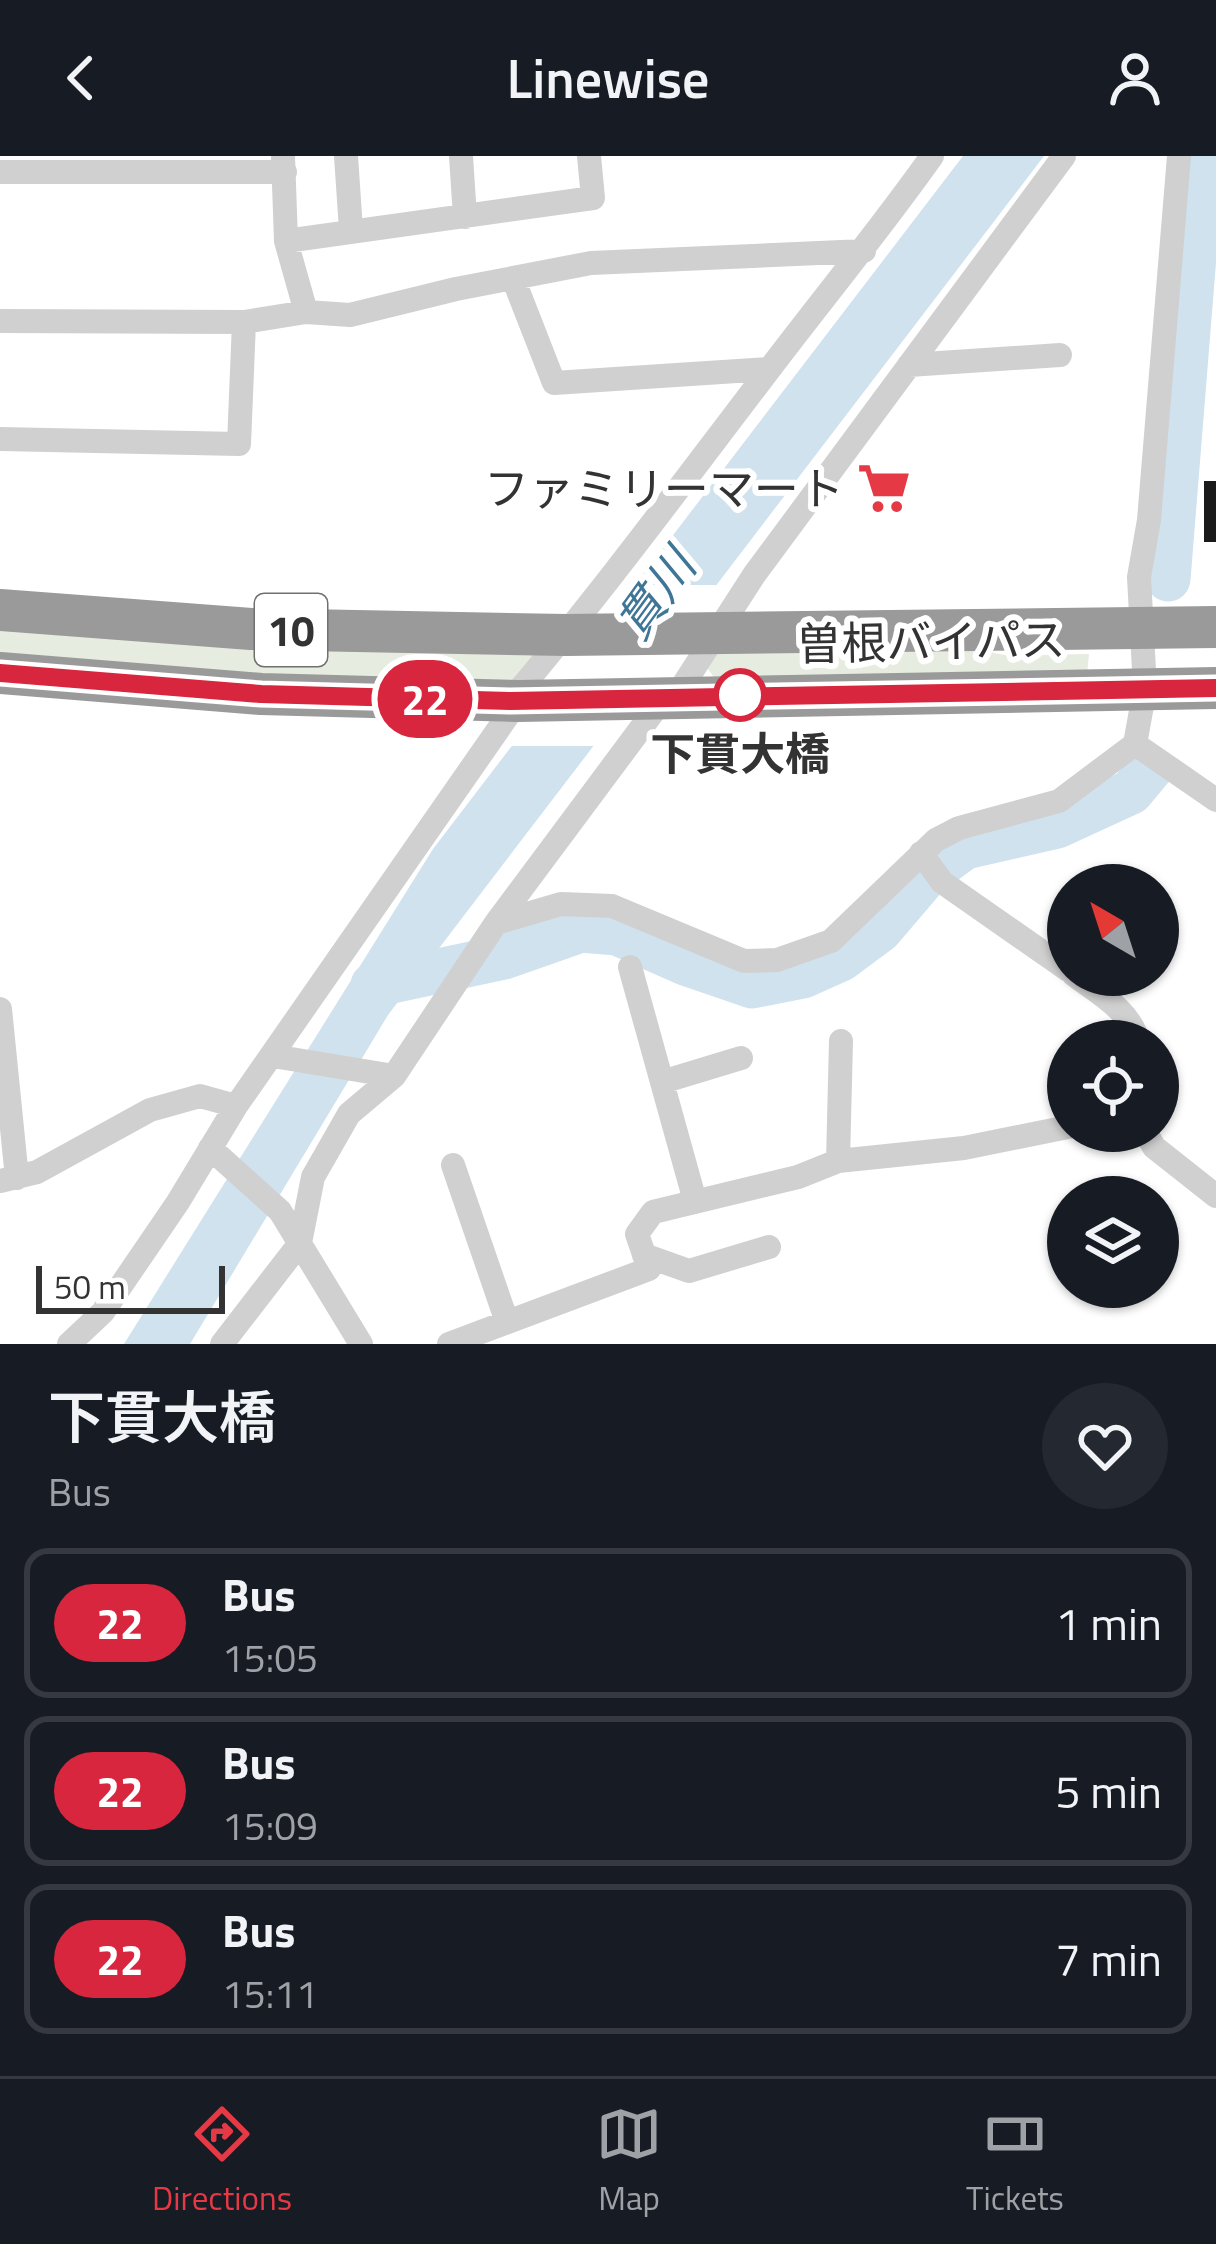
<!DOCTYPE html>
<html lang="en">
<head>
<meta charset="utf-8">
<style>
  :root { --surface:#171b24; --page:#242831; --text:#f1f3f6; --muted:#9ea1a6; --line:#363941; --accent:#e63946 }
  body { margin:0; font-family:"Titillium Web","Noto Sans JP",sans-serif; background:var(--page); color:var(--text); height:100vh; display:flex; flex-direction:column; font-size:45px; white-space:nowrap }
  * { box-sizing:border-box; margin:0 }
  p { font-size:39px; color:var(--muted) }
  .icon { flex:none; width:66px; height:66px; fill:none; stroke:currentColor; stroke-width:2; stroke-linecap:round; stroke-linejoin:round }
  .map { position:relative; height:1188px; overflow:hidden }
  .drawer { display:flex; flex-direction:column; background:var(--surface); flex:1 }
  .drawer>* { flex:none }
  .badge { padding:0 24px; border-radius:39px; font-size:42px; line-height:78px }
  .needle { width:78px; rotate:321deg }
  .tools { position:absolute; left:1047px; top:708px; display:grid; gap:24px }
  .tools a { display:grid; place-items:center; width:132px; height:132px; border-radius:50%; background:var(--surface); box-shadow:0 3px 9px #0004; font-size:60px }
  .scale { position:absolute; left:36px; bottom:30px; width:189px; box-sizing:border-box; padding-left:12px; border:6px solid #333; border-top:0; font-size:33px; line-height:42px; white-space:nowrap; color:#333; -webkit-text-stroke:9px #fff; paint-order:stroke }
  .map>.badge { position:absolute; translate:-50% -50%; box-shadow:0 0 0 6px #fff }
  .round { display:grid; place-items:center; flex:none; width:126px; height:126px; border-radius:63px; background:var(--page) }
  .summary { display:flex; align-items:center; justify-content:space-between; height:204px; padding:0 48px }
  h1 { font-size:57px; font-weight:600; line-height:90px }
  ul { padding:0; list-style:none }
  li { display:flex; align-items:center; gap:36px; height:150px; margin:0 24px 18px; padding:0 24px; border:6px solid var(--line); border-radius:24px }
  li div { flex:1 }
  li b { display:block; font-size:45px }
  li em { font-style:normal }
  li .badge { min-width:132px; font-weight:700; text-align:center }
  header { display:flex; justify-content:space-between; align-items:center; height:156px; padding:0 48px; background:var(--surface); font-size:54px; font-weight:600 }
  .tabs { display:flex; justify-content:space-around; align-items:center; height:168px; border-top:3px solid var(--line); background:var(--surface); font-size:33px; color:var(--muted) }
  .tabs a { display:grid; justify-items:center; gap:6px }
  .tabs .selected { color:var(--accent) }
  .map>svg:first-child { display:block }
</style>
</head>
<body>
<header><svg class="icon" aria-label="back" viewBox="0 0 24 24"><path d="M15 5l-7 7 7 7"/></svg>Linewise<svg class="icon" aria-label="person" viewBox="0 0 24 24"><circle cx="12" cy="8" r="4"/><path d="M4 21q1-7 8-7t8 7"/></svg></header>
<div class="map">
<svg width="1216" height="1188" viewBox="0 0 1216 1188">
  <rect width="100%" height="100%" fill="#fff"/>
  <path fill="#e6ecdf" d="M 0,467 L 542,495 L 514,527 L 230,519 L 0,499 Z
    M 946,488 L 1010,500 L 1089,498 L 1087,519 L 716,524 L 708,513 L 708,501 L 719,491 Z"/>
  <path fill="#cfe2ee" d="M 963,0 L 1044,0 L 388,859 L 190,1188 L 124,1188 L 433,693 Z"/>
  <path fill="#fff" d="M 628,429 L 723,429 L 600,590 L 504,590 Z"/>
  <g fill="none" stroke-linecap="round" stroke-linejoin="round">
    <path stroke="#cfe2ee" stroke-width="45" d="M 1168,423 L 1202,0
      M 373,829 L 504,801 L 581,774 L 617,777 L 685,807 L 752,830 L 803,820 L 841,803 L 880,774 L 927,719 L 965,691 L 1057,670 L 1131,636 L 1151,612"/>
  </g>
  <path fill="#1a1a1a" d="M 1204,325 L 1216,325 L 1216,386 L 1204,386 Z"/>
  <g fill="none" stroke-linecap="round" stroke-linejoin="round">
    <path stroke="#d0d0d0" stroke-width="24" d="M 283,0 L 286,85 L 306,156
      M 346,0 L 351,74
      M 461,0 L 465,61
      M 0,16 L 285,16
      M 286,85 L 593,42 L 589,0
      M 513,122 L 554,227 L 769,213
      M 0,165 L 244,166
      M 909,209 L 1060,199
      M 0,283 L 239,288 L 244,166 L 306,156 L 350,159 L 456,133 L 591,107 L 864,95
      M 676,540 L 754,419 L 1064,0
      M 510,545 C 600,439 681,329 765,219 C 820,146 879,75 932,0
      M 1135,588 L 1216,644
      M 921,697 L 942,726 L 1068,814
      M 496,767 L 561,748 L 612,750 L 744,805 L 777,804 L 831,785 L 936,684 L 959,672 L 1059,645 L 1135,588 L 1145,533 L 1139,421 L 1149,364 L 1179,0
      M 630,811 L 695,1045
      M 1074,819 C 1098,837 1130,854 1138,885
      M 0,853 L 17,1022
      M 273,900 L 394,920
      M 662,926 L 741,902
      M 236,950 L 518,545
      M 1145,975 L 1154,991 L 1216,1040
      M 210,992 L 280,1055 L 361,1188
      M 838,1005 L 964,992 L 1068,971
      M 453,1009 L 507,1166
      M 0,1025 L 37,1016 L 150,954 L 200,940 L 236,950 L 178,1046 L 103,1156 L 69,1188
      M 644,1099 L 689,1115 L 769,1091
      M 222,1188 L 300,1087 L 313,1021 L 349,958 L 394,920 L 496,767 L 665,540
      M 449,1188 L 649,1113 L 637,1078 L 653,1056 L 798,1021 L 838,1005 L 841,885"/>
    <path stroke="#9a9a9a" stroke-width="42" d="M 0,454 L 251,473 L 566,479 L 1216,471
      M 0,517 L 261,538 L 518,545 L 1216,532"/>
  </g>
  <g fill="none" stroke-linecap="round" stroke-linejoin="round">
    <g stroke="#fff" stroke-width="27">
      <path id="line" d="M 0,517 L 261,538 L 510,545 L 1216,532"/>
    </g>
    <use href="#line" stroke="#d7263d" stroke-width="18"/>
  </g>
  <defs>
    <g id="supermarket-bare" transform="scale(4.14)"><path d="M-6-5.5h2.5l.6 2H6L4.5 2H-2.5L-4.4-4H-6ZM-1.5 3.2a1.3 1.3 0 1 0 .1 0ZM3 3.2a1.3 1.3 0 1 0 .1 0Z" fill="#e63946" stroke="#fff" stroke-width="2.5" paint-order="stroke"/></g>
  </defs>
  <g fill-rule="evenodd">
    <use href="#supermarket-bare" x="884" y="332"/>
  </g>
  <circle fill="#fff" stroke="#d7263d" stroke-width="6" cx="740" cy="539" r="24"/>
  <g text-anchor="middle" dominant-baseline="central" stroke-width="12" stroke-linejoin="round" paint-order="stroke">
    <rect fill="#fff" stroke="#707070" stroke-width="3" x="255" y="438" width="72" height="72" rx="9"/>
    <g font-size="42" font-weight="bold" fill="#333">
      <text x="291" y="474">10</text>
    </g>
    <g font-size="45" fill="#333" stroke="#fff" text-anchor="end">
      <text x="844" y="332">ファミリーマート</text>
    </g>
    <g font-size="45" fill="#333" stroke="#fff">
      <text transform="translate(931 485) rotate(-1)">曽根バイパス</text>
    </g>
    <g font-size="45" font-weight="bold" fill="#333" stroke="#fff">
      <text x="740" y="597">下貫大橋</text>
    </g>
    <g font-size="48" font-style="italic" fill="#3f7597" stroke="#fff">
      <text transform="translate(655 438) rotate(-54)">貫川</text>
    </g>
  </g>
</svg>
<div class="tools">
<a><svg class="needle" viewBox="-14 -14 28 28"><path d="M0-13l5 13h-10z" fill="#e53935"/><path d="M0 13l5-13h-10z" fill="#9ea1a6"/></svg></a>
<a><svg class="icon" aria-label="locate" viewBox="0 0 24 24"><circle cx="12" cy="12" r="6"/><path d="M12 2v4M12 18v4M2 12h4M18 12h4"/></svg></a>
<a><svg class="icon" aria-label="layers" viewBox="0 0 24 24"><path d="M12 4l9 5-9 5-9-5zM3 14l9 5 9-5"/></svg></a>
</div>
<div class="scale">50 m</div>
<b class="badge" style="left:425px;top:543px;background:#d7263d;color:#fff">22</b>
</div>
<section class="drawer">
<div class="summary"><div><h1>下貫大橋</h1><p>Bus</p></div><a class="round"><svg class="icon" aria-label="heart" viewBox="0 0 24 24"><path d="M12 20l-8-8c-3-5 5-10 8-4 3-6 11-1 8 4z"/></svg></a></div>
<ul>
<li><span class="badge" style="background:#d7263d;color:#fff">22</span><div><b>Bus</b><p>15:05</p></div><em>1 min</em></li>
<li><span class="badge" style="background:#d7263d;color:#fff">22</span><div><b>Bus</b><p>15:09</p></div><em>5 min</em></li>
<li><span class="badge" style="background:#d7263d;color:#fff">22</span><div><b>Bus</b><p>15:11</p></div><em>7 min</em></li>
</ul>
</section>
<nav class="tabs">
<a class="selected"><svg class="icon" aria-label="directions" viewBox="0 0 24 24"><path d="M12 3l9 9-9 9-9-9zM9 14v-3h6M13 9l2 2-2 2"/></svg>Directions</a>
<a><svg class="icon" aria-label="map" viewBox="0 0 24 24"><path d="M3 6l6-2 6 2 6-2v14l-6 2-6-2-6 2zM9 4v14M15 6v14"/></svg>Map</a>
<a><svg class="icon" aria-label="tickets" viewBox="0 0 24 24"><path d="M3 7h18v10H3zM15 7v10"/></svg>Tickets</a>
</nav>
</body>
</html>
